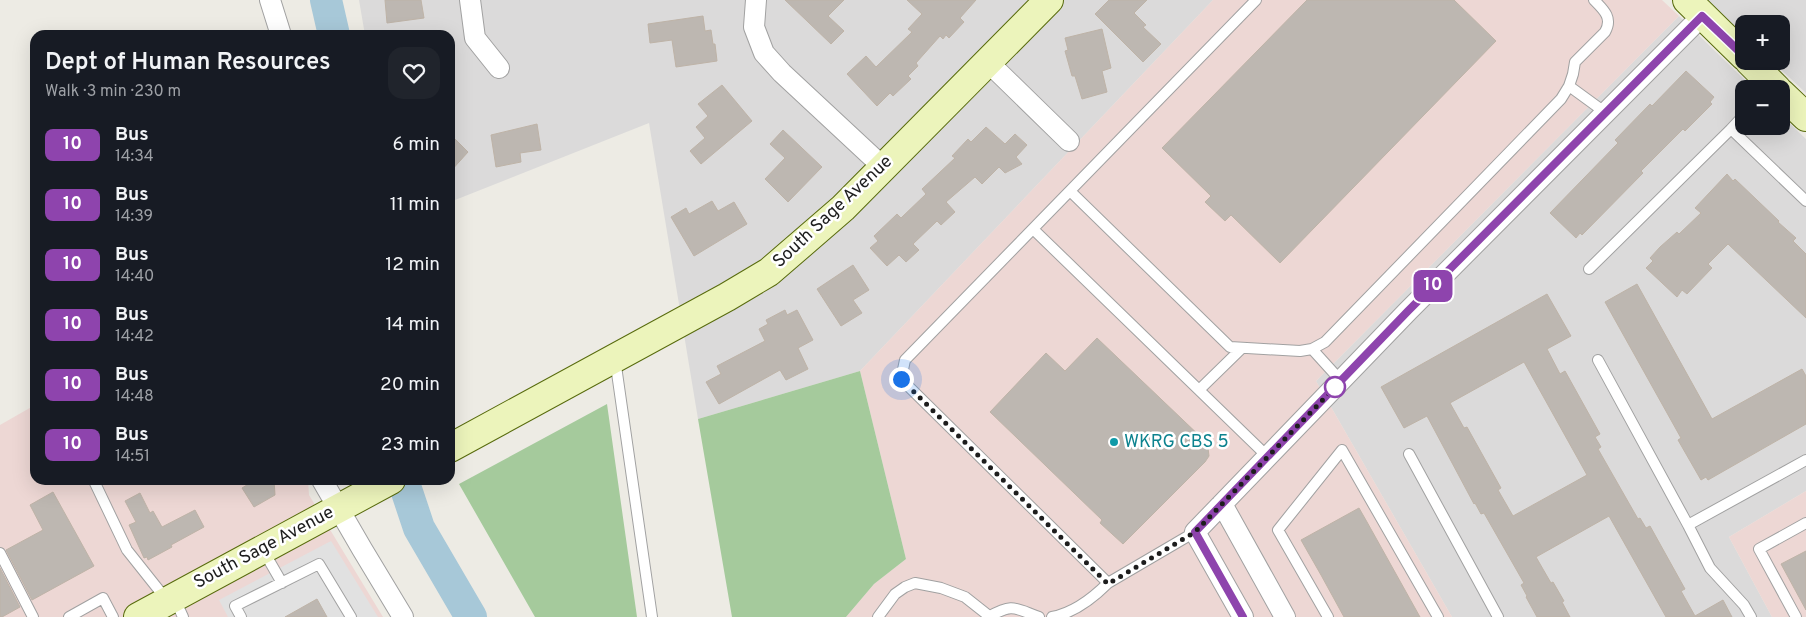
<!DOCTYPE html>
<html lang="en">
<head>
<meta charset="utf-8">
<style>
  :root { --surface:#171b24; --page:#20242c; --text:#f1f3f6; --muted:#9ea1a6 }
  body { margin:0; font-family:Overpass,sans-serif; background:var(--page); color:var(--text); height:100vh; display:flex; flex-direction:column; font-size:19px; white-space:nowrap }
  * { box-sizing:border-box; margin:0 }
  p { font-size:16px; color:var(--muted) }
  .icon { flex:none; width:28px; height:28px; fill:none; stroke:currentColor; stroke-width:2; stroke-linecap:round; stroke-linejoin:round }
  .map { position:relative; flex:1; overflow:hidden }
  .drawer { position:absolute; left:30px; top:30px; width:425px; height:455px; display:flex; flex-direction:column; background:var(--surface); border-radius:15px; box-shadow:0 5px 20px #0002 }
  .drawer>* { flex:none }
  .badge { padding:0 10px; border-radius:8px; font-size:18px; line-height:32px }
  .tools { position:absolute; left:1735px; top:15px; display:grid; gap:10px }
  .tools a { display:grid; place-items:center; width:55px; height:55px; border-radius:10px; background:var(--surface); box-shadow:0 5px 20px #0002; font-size:25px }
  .you { position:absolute; width:25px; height:25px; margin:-12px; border:4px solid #fff; border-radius:50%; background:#1a73e8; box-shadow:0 0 0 8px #1a73e833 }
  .map>.badge { position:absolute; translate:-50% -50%; box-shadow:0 0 0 2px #fff }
  .round { display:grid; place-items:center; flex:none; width:52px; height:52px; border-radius:15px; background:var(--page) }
  .overview { display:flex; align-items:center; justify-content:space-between; height:85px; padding:0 15px }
  h1 { font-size:24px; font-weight:600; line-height:38px }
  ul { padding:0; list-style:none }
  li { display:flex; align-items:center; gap:15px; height:60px; padding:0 15px }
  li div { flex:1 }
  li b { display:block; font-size:19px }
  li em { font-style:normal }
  li .badge { min-width:55px; font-weight:700; text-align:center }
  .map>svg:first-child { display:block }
</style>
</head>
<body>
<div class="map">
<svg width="1806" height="617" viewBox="0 0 1806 617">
  <rect width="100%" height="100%" fill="#edebe4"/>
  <path fill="#dbdada" d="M 359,0 L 1213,0 L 860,371 L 698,419 L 649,123 L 450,202 L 450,35 L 365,35 Z
    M 1706,0 L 1806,0 L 1806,93 L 1772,61 L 1781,61 L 1781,24 L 1744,24 L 1744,35 Z
    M 1679,16 L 1754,89 L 1744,89 L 1744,126 L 1781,126 L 1781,115 L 1806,139 L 1806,491 L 1729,537 L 1772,617 L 1452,617 L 1316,381 Z"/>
  <path fill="#edd7d4" d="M 1213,0 L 1662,0 L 1679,16 L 1316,381 L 1452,617 L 846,617 L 874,584 L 906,559 L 860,371 Z
    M 35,405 L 35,480 L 308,480 L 309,495 L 383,617 L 0,617 L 0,425 Z
    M 1806,491 L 1806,617 L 1772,617 L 1729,537 Z"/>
  <path fill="#a5ca9c" d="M 860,371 L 906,559 L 874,584 L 846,617 L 732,617 L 698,419 Z
    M 607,404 L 637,617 L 535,617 L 459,484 Z"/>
  <path fill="#e1e1e1" d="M 331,541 L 378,617 L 228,617 L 219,600 Z"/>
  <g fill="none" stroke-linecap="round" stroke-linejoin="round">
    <path stroke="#a7c8d8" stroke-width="32" d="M 326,0 L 334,35
      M 403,480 L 419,528 L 471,617"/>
  </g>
  <path fill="#bdb7b1" stroke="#beb3a7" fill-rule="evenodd" d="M 385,0 L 421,0 L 424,18 L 387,23 Z
    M 785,0 L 844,0 L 828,16 L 844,31 L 831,44 Z
    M 907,0 L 976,0 L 960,18 L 964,22 L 949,38 L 946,35 L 943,39 L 940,36 L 916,63 L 918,66 L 908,76 L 911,79 L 893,96 L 890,93 L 877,106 L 847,74 L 866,56 L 876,67 L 912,32 L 908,29 L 922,14 Z
    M 1109,0 L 1147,0 L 1134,13 L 1146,25 L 1143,27 L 1161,44 L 1143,62 L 1095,14 Z
    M 1307,0 L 1454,0 L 1496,41 L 1280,263 L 1231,215 L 1225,221 L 1205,202 L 1211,196 L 1162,148 Z
    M 703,16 L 705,31 L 711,30 L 713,44 L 715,44 L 717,61 L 676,67 L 672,40 L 650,43 L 648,24 Z
    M 1102,29 L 1111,68 L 1102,71 L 1107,92 L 1082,99 L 1075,76 L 1072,76 L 1065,51 L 1068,50 L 1065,38 Z
    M 1686,71 L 1714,97 L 1710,102 L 1712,104 L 1685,131 L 1683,129 L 1641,171 L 1643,173 L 1582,235 L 1580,233 L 1576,238 L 1550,213 L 1618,143 L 1615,140 L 1650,104 L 1652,106 Z
    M 722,85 L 752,121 L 701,164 L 690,151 L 705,138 L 696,127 L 708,116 L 698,104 Z
    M 537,124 L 541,150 L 520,153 L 521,162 L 496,167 L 491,135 Z
    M 986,127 L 1005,144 L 1015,134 L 1027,145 L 1016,157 L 1022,164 L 1005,173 L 999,167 L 982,184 L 975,177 L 946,202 L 955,212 L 941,225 L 937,221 L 913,244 L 919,250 L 906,262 L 899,255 L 887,266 L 870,248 L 878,241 L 874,236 L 897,214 L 901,218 L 926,194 L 922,189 L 955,158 L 952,156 L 968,139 L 971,142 Z
    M 783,130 L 822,167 L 788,202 L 765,179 L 785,158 L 770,144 Z
    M 450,134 L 468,152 L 450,172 Z
    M 1727,174 L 1733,181 L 1735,179 L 1779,221 L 1778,222 L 1796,238 L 1793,241 L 1806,254 L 1806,318 L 1728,244 L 1708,264 L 1712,268 L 1687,294 L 1682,290 L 1677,297 L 1646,268 L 1653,261 L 1650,258 L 1660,247 L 1677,232 L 1679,234 L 1701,213 L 1695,208 Z
    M 712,201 L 718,211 L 734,202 L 747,224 L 694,256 L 671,217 L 686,208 L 689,214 Z
    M 853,265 L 869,290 L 853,300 L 862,313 L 841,326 L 817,289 Z
    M 1637,284 L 1712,419 L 1802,369 L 1806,376 L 1806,424 L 1708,480 L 1706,477 L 1701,480 L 1678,440 L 1681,438 L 1605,302 Z
    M 1547,294 L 1571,336 L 1547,349 L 1560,374 L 1565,371 L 1600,434 L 1595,437 L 1601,447 L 1598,449 L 1638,519 L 1640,518 L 1646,528 L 1650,526 L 1685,589 L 1681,591 L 1695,616 L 1723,600 L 1732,617 L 1666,617 L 1609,516 L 1536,557 L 1551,583 L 1553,582 L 1564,601 L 1562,602 L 1570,617 L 1537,617 L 1526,597 L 1527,596 L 1521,585 L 1524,583 L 1484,513 L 1481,514 L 1475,503 L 1474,504 L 1427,416 L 1404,428 L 1381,387 ZM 1524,362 L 1587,475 L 1513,516 L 1498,490 L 1501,488 L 1467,427 L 1464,428 L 1450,403 Z
    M 785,310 L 787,315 L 797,310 L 813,340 L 798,348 L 808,369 L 786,380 L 780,370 L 719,404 L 706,382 L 721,374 L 717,366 L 765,341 L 759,329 L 768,324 L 766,320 Z
    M 1097,338 L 1205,441 L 1208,448 L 1209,456 L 1205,462 L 1123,544 L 1100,523 L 1102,520 L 990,412 L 1046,353 L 1065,371 Z
    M 255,480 L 274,480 L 275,495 L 254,507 L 242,488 Z
    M 53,492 L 94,566 L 32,600 L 6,550 L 43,530 L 30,505 Z
    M 140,493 L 150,513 L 153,511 L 162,527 L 195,510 L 204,527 L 171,545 L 172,547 L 148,560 L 147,557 L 144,558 L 129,525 L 136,522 L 125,501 Z
    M 1359,508 L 1367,522 L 1420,617 L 1344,617 L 1321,575 L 1301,540 Z
    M 1806,551 L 1806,610 L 1781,564 Z
    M 0,568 L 20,607 L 2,617 L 0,617 Z
    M 317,599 L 327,617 L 285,617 Z"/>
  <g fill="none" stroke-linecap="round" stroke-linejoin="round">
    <g stroke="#a1a1a1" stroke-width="12">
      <path id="lane" d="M 1569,86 L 1606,113
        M 1731,129 L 1744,115
        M 1070,191 L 1230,347 L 1300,351 L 1312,349 L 1325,342 L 1561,99 L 1569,86 L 1573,74 L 1575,62 L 1605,32 C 1613,18 1604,10 1594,0
        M 1033,229 L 1268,457
        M 1589,269 L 1731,129 L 1806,201
        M 1312,349 L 1341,381
        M 615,359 L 652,617
        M 1598,360 L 1688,525
        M 1199,390 L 1241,349
        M 1409,454 L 1498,617
        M 96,480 L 94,481 L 127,550 L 166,599
        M 1195,532 L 1108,583 L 901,379 L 905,360 L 1256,0
        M 263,550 L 282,583
        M 0,553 L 33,617
        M 174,597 L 183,617
        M 69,617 L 103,598 L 113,617
        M 241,617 L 235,606 L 319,564 L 351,617
        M 878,617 L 895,594 L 905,587 L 915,583 L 941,588 L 965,597 L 989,616
        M 988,617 C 1014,603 1014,608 1039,617
        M 1052,617 C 1073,613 1093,598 1108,583
        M 1328,617 L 1278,530 L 1342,450 L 1438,617
        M 1751,617 L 1744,605 L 1710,568 L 1688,525 L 1806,460
        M 1796,617 L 1759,549 L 1806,523"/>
    </g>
    <g stroke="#a1a1a1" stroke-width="22">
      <path id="street" d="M 270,0 L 281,35
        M 470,0 L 475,38 L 499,68
        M 756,0 L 754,27 L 764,53 L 782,73 L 883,167
        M 988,62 L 1069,141
        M 322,480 L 362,549 L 403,617
        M 1222,504 L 1285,617
        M 1243,617 L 1195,532 L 1408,311 L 1702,16"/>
    </g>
    <g stroke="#586b0d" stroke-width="30">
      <path id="secondary" d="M 1687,0 L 1744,56
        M 1749,61 L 1777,89
        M 1781,93 L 1806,117
        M 450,448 L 727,297 L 769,272 L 843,208 L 1049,0
        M 138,617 L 391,480"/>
    </g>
    <use href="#lane" stroke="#fff" stroke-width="10"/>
    <use href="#street" stroke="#fff" stroke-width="20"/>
    <use href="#secondary" stroke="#ecf4bb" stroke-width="28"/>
  </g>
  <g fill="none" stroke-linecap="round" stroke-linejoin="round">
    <g stroke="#fff" stroke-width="11">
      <path id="line" d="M 1243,617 L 1195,532 L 1408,311 L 1702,16 L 1744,56"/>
    </g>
    <use href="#line" stroke="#8e44ad" stroke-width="8"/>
    <path stroke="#1d1d1d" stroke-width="5" stroke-dasharray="0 9" d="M 901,379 L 1108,584 L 1195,532 L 1341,381 L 1335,387"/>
  </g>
  <circle fill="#fff" stroke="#8e44ad" stroke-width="2.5" cx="1335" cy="387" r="10"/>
  <circle fill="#0f9aa8" stroke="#fff" stroke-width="2" cx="1114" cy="442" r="5"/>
  <g text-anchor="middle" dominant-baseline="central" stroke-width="5" stroke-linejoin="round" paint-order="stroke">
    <g font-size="18" fill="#1d1d1d" stroke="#fff">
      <text transform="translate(833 212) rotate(-43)">South Sage Avenue</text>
      <text transform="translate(264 548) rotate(-28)">South Sage Avenue</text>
    </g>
    <g font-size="18" fill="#0d838f" stroke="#fff" text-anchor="start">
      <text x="1124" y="442">WKRG CBS 5</text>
    </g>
  </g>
</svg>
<div class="tools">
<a>+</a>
<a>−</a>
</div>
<div class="you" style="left:901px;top:379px"></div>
<b class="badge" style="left:1433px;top:286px;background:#8e44ad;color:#fff">10</b>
<section class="drawer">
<div class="overview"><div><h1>Dept of Human Resources</h1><p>Walk · 3 min · 230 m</p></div><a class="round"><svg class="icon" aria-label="heart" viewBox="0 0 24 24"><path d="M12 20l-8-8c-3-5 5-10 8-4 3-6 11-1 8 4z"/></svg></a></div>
<ul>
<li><span class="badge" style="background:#8e44ad;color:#fff">10</span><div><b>Bus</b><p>14:34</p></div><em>6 min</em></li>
<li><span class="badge" style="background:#8e44ad;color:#fff">10</span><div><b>Bus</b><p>14:39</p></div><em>11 min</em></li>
<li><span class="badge" style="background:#8e44ad;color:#fff">10</span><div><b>Bus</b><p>14:40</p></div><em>12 min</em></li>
<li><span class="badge" style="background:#8e44ad;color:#fff">10</span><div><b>Bus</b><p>14:42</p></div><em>14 min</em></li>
<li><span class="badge" style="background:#8e44ad;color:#fff">10</span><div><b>Bus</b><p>14:48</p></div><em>20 min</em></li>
<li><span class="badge" style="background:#8e44ad;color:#fff">10</span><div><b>Bus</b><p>14:51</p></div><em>23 min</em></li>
</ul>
</section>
</div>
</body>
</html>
